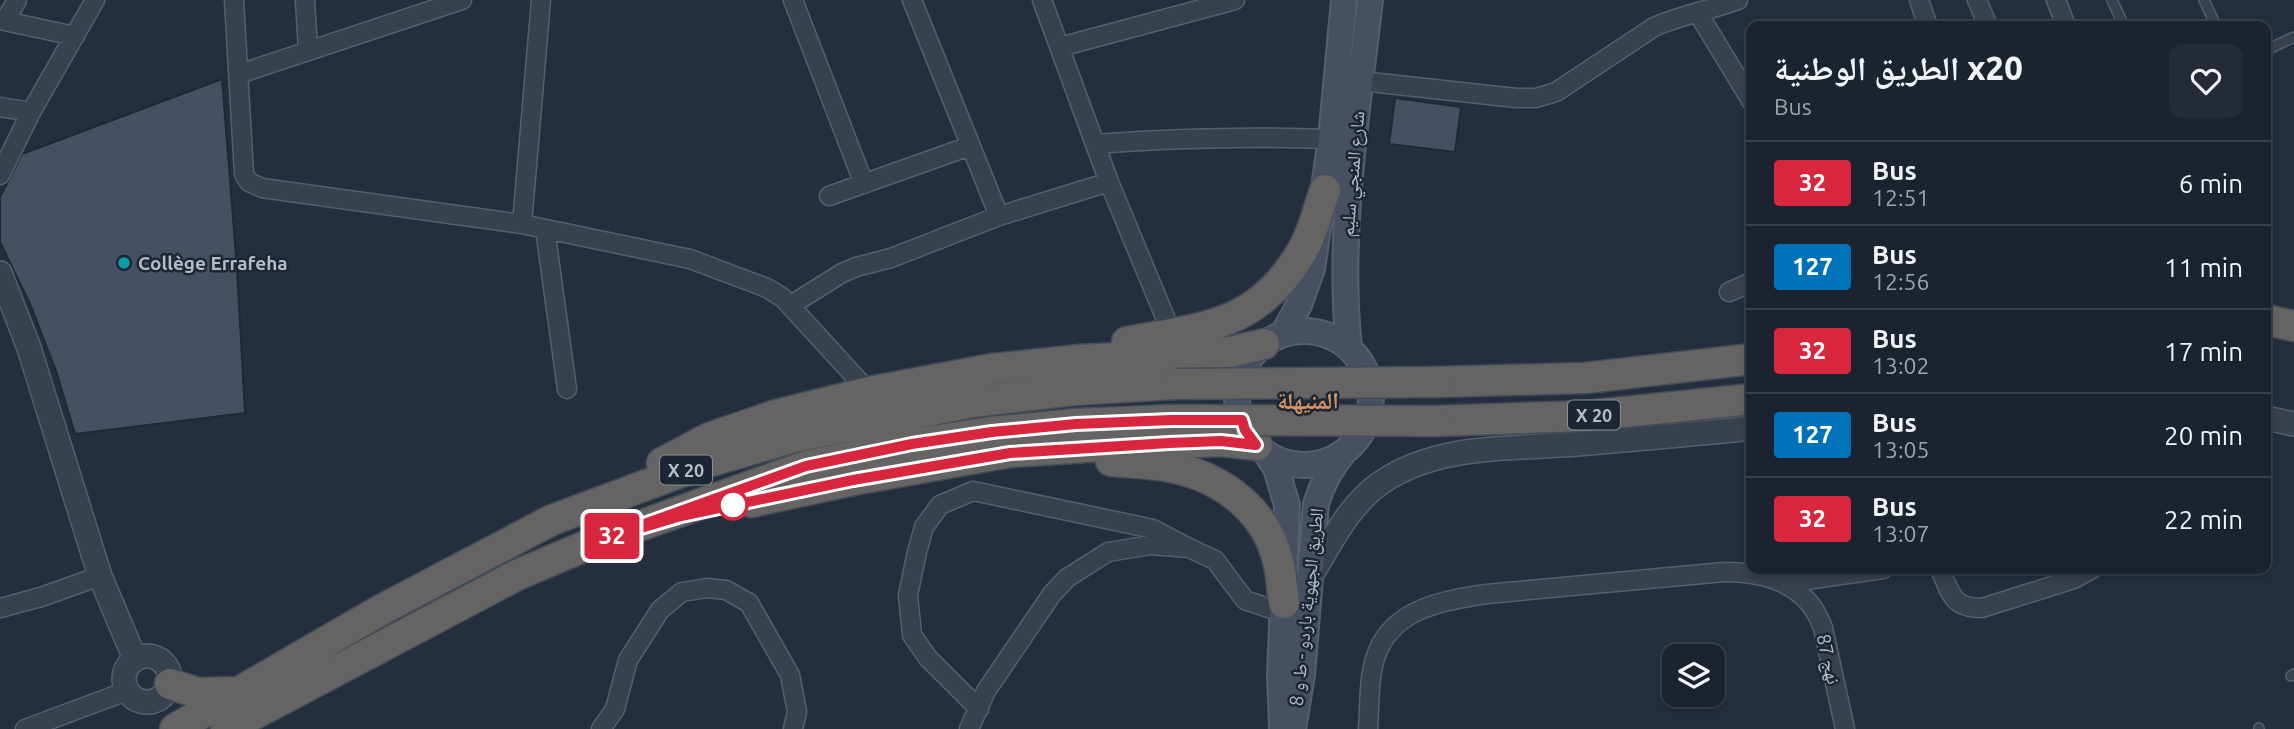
<!DOCTYPE html>
<html lang="en">
<head>
<meta charset="utf-8">
<style>
  :root { --surface:#1b232e; --page:#242b36; --text:#f1f3f6; --muted:#a0a4aa; --line:#39404a }
  body { margin:0; font-family:Ubuntu,"Noto Naskh Arabic",sans-serif; background:var(--page); color:var(--text); height:100vh; display:flex; flex-direction:column; font-size:26px; white-space:nowrap }
  * { box-sizing:border-box; margin:0 }
  p { font-size:23px; color:var(--muted) }
  .icon { flex:none; width:38px; height:38px; fill:none; stroke:currentColor; stroke-width:2; stroke-linecap:round; stroke-linejoin:round }
  .map { position:relative; flex:1; overflow:hidden }
  .panel { position:absolute; left:1746px; top:21px; width:525px; height:553px; display:flex; flex-direction:column; background:var(--surface); border-radius:14px; box-shadow:0 4px 10px #0003,0 0 0 2px var(--line) }
  .panel>* { flex:none }
  .badge { padding:0 14px; border-radius:5px; font-size:24px; line-height:46px }
  .controls { position:absolute; left:1662px; top:644px; display:grid; gap:14px }
  .controls a { display:grid; place-items:center; width:63px; height:63px; border-radius:14px; background:var(--surface); box-shadow:0 4px 10px #0003,0 0 0 2px var(--line); font-size:35px }
  .map>.badge { position:absolute; translate:-50% -50%; box-shadow:0 0 0 4px #fff }
  .round { display:grid; place-items:center; flex:none; width:74px; height:74px; border-radius:14px; background:var(--page) }
  .head { display:flex; align-items:center; justify-content:space-between; height:119px; padding:0 28px }
  h1 { font-size:33px; font-weight:800; line-height:52px }
  ul { padding:0; list-style:none }
  li { display:flex; align-items:center; gap:21px; height:84px; padding:0 28px; border-top:2px solid var(--line) }
  li div { flex:1 }
  li b { display:block; font-size:26px }
  li em { font-style:normal }
  li .badge { min-width:77px; font-weight:700; text-align:center }
  .map>svg:first-child { display:block }
</style>
</head>
<body>
<div class="map">
<svg width="2294" height="729" viewBox="0 0 2294 729">
  <rect width="100%" height="100%" fill="#242f3e"/>
  <path fill="#455162" stroke="#1f2835" stroke-width="2" d="M 222,79 L 237,269 L 245,413 L 75,434 L 56,371 L 30,304 L 0,242 L 0,197 L 22,154 Z
    M 1395,98 L 1461,107 L 1455,152 L 1389,144 Z"/>
  <g fill="none" stroke-linecap="round" stroke-linejoin="round">
    <g stroke="#565f6c" stroke-width="12">
      <path id="service" d="M 2112,0 L 2124,26
        M 2204,0 L 2216,26
        M 2266,50 L 2294,37
        M 2291,676 L 2294,674
        M 2259,728 L 2259,729"/>
    </g>
    <g stroke="#565f6c" stroke-width="21">
      <path id="minor" d="M 234,0 L 244,174 L 249,182 L 262,188 L 522,224 L 690,259 L 767,288 L 783,298 L 869,392
        M 305,0 L 308,50
        M 793,0 L 864,184
        M 912,0 L 999,216
        M 1042,0 L 1109,182 L 1165,317
        M 1919,0 L 1928,26
        M 1977,0 L 1988,26
        M 2056,0 L 2066,26
        M 1698,13 L 1752,102
        M 0,20 L 75,36
        M 5,21 L 17,0
        M 1060,47 L 1235,0
        M 239,74 L 462,0
        M 1361,81 L 1516,98 L 1536,98 L 1556,92 L 1654,27 C 1681,15 1710,10 1738,0
        M 0,107 L 31,112
        M 1095,144 C 1174,138 1252,136 1331,139
        M 0,175 L 31,112 L 95,0
        M 829,196 L 970,146
        M 522,224 L 541,0
        M 545,229 L 567,389
        M 1729,292 L 1752,282
        M 791,305 L 842,273 L 856,267 L 891,258 L 999,216 L 1109,182
        M 1940,569 C 1951,594 1952,608 1982,608 L 2074,579 L 2092,569
        M 1785,583 L 1883,569
        M 0,608 L 41,597 L 100,576
        M 979,709 L 928,658 L 912,635 L 908,595 L 917,552 L 924,527 L 940,505 L 973,491 L 1153,529 L 1189,548
        M 25,729 L 127,691
        M 601,729 L 615,709 L 628,660 L 660,610 L 682,592 L 707,588 L 726,590 L 749,603 L 790,675 L 797,712 L 793,729
        M 969,729 L 986,691 L 1052,594 L 1067,578 L 1108,552 L 1151,545 L 1189,548 L 1215,560 L 1245,600 L 1283,613
        M 1368,729 C 1370,705 1368,676 1377,653 C 1394,608 1445,600 1487,594 L 1724,572 C 1766,572 1808,584 1823,628 L 1845,729"/>
    </g>
    <g stroke="#565f6c" stroke-width="26">
      <path id="tertiary" d="M 0,273 L 29,348 L 100,576 L 135,659
        M 2266,418 L 2294,424
        M 1309,579 C 1330,545 1348,505 1382,482 C 1438,444 1513,449 1577,444 C 1636,439 1694,434 1752,428
        M124 679a23 23 0 1 1 46 0a23 23 0 1 1-46 0Z"/>
    </g>
    <g stroke="#565f6c" stroke-width="28">
      <path id="secondary" d="M1237 398a67 67 0 1 1 134 0a67 67 0 1 1-134 0Z
        M 1283,334 L 1299,305 L 1312,269 L 1331,139 L 1344,0
        M 1349,348 C 1337,233 1357,115 1370,0
        M 1266,453 L 1276,468 L 1287,505 L 1280,674 L 1282,729
        M 1293,729 L 1302,675 L 1316,504 C 1322,484 1330,468 1344,452"/>
    </g>
    <g stroke="#434c59" stroke-width="33">
      <path id="trunk" d="M 2266,320 L 2294,326
        M 1127,342 C 1205,327 1258,327 1302,251 C 1313,233 1318,210 1325,190
        M 1436,382 L 1585,378 L 1752,359
        M 1435,421 L 1586,416 L 1752,399
        M 1111,461 C 1132,463 1155,463 1175,468 C 1225,479 1269,513 1279,566 C 1282,578 1282,591 1284,603
        M 662,463 L 709,438 L 776,415 L 869,392 L 992,369 L 1079,360 L 1230,352 L 1264,344
        M 751,502 L 853,480 L 1010,452 L 1117,445 L 1221,441 L 1257,445
        M 170,684 L 198,693 L 238,692
        M 175,729 L 381,610 L 552,520 L 708,462 L 794,437 L 973,402 L 1074,390 L 1175,384
        M 226,729 L 517,575 L 595,542 L 806,466 L 912,444 L 992,432 L 1076,424 L 1172,420"/>
    </g>
    <use href="#service" stroke="#38414e" stroke-width="9"/>
    <use href="#minor" stroke="#38414e" stroke-width="18"/>
    <use href="#tertiary" stroke="#38414e" stroke-width="23"/>
    <use href="#secondary" stroke="#465061" stroke-width="24"/>
    <use href="#trunk" stroke="#656462" stroke-width="30"/>
    <g stroke="#434c59" stroke-width="33" stroke-linecap="butt">
      <path id="trunk-bridge" d="M 1175,384 L 1436,382
        M 1172,420 L 1435,421"/>
    </g>
    <use href="#trunk-bridge" stroke="#656462" stroke-width="30"/>
  </g>
  <g fill="none" stroke-linecap="round" stroke-linejoin="round">
    <g stroke="#fff" stroke-width="16">
      <path id="line" d="M 1171,420 L 1242,420 L 1245,430 L 1256,445 L 1221,441 L 1169,443 L 1010,453 L 853,480 L 681,516 L 594,542 L 806,466 L 912,444 L 992,432 L 1076,424 Z"/>
    </g>
    <use href="#line" stroke="#d7263d" stroke-width="10"/>
  </g>
  <circle fill="#0f9aa8" stroke="#1d2633" stroke-width="2.5" cx="124" cy="263" r="7"/>
  <circle fill="#fff" stroke="#d7263d" stroke-width="3.5" cx="733" cy="505" r="14"/>
  <g text-anchor="middle" dominant-baseline="central" stroke-width="5" stroke-linejoin="round" paint-order="stroke">
    <g fill="#1d2633" stroke="#878f9c" stroke-width="2">
      <rect x="1568" y="400.5" width="52" height="29" rx="5"/>
      <rect x="660" y="455.5" width="52" height="29" rx="5"/>
    </g>
    <g font-size="18" font-weight="bold" fill="#b4bcc9">
      <text x="1594" y="415">X 20</text>
      <text x="686" y="470">X 20</text>
    </g>
    <g font-size="19" fill="#b4bcc9" stroke="#1d2633">
      <text transform="translate(1352 174) rotate(-85)">شارع المنجي سليم</text>
      <text transform="translate(1306 607) rotate(-84)">الطريق الجهوية باردو - ط و 8</text>
      <text transform="translate(1829 659) rotate(77)">نهج 87</text>
    </g>
    <g font-size="19" font-weight="bold" fill="#b4bcc9" stroke="#1d2633" text-anchor="start">
      <text x="138" y="263">Collège Errafeha</text>
    </g>
    <g font-size="23" font-weight="bold" fill="#d59563" stroke="#1d2633">
      <text x="1308" y="400">المنيهلة</text>
    </g>
  </g>
</svg>
<div class="controls">
<a><svg class="icon" aria-label="layers" viewBox="0 0 24 24"><path d="M12 4l9 5-9 5-9-5zM3 14l9 5 9-5"/></svg></a>
</div>
<b class="badge" style="left:612px;top:536px;background:#d7263d;color:#fff">32</b>
<section class="panel">
<div class="head"><div><h1>الطريق الوطنية x20</h1><p>Bus</p></div><a class="round"><svg class="icon" aria-label="heart" viewBox="0 0 24 24"><path d="M12 20l-8-8c-3-5 5-10 8-4 3-6 11-1 8 4z"/></svg></a></div>
<ul>
<li><span class="badge" style="background:#d7263d;color:#fff">32</span><div><b>Bus</b><p>12:51</p></div><em>6 min</em></li>
<li><span class="badge" style="background:#0072bc;color:#fff">127</span><div><b>Bus</b><p>12:56</p></div><em>11 min</em></li>
<li><span class="badge" style="background:#d7263d;color:#fff">32</span><div><b>Bus</b><p>13:02</p></div><em>17 min</em></li>
<li><span class="badge" style="background:#0072bc;color:#fff">127</span><div><b>Bus</b><p>13:05</p></div><em>20 min</em></li>
<li><span class="badge" style="background:#d7263d;color:#fff">32</span><div><b>Bus</b><p>13:07</p></div><em>22 min</em></li>
</ul>
</section>
</div>
</body>
</html>
